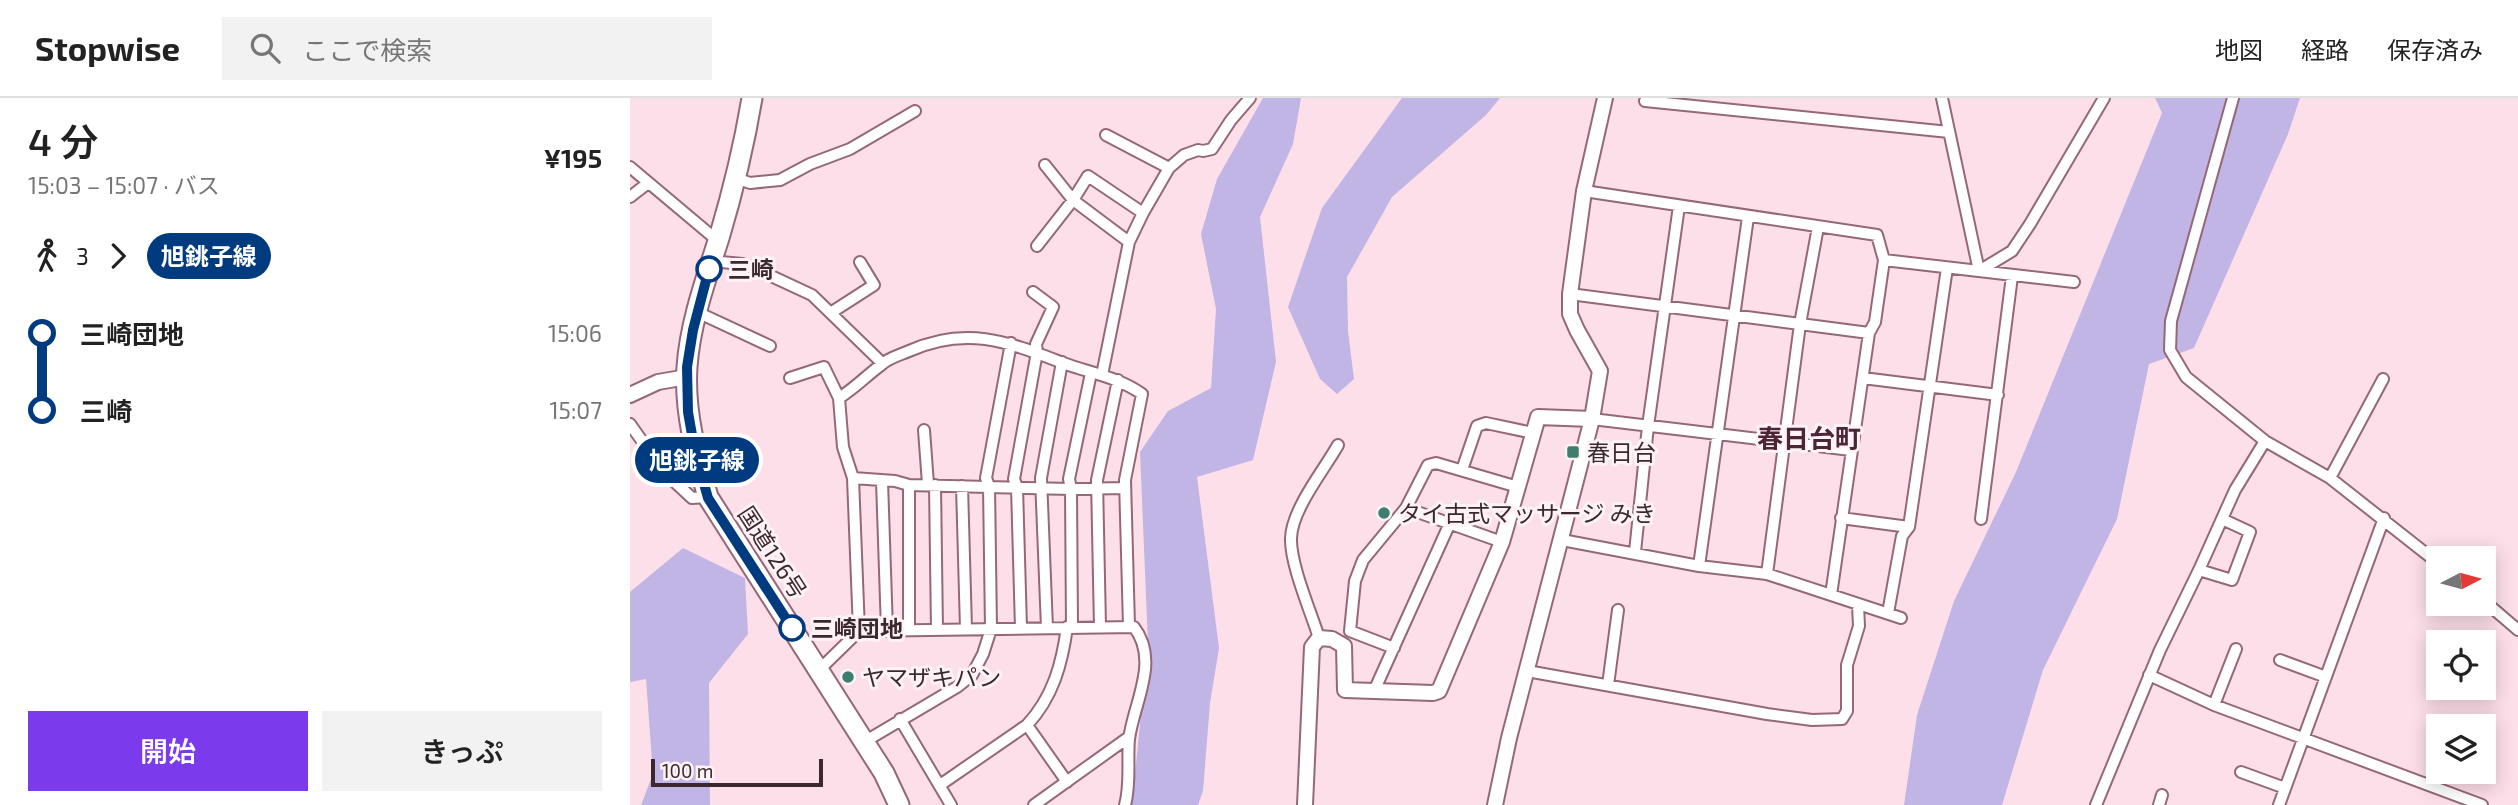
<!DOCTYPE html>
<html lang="ja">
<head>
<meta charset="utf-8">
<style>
  :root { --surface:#fff; --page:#f2f2f2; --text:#222; --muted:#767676; --line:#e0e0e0; --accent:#7c3aed }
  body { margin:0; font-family:"Exo 2","Noto Sans JP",sans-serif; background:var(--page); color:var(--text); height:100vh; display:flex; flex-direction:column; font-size:26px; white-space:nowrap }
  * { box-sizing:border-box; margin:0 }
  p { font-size:23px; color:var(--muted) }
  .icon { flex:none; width:38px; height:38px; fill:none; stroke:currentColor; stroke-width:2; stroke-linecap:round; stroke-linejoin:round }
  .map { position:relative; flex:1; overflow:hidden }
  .side { display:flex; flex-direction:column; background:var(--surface); width:630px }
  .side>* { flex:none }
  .badge { padding:0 14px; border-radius:23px; font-size:24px; line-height:46px }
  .needle { width:46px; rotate:84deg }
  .tools { position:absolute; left:1796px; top:448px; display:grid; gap:14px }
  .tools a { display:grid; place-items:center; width:70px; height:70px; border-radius:0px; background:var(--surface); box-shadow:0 4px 18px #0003; font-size:35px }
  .scale { position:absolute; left:21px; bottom:18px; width:172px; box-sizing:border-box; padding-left:7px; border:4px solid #3b282f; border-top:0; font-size:19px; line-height:24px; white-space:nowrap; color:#3b282f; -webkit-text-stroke:5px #fdf2f6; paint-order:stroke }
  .map>.badge { position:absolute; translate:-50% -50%; box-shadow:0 0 0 4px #fff }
  .legs { display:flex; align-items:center; gap:10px; height:77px; padding:0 28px; font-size:23px }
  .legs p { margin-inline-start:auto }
  .overview { display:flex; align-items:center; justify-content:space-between; height:119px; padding:0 28px }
  h1 { font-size:38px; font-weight:600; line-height:52px }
  .primary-button { display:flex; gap:14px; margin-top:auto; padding:14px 28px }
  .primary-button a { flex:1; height:80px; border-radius:0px; background:var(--accent); color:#fff; font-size:28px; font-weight:600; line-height:80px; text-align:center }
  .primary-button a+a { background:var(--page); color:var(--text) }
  ul { padding:0 28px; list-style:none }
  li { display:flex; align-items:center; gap:24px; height:77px; font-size:26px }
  li i { display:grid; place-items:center; width:10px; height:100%; margin:0 9px; background:currentColor }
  li i::after { content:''; width:18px; height:18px; margin:-9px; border:5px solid; border-radius:50%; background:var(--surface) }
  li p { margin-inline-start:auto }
  li:first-child i { background:linear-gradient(#0000 50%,currentColor 0) }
  li:last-child i { background:linear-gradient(currentColor 50%,#0000 0) }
  header { display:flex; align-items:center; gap:42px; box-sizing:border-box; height:98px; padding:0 35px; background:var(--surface); border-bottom:2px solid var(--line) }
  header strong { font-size:33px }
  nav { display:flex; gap:38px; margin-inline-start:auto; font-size:24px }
  .search { width:490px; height:63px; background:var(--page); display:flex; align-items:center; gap:18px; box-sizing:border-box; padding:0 24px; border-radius:0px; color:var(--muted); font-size:26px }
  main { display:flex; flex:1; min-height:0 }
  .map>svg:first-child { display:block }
</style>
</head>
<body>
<header>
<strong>Stopwise</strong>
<div class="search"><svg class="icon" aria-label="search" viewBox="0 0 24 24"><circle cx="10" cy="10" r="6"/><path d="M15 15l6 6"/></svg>ここで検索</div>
<nav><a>地図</a><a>経路</a><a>保存済み</a></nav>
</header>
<main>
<section class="side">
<div class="overview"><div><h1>4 分</h1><p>15:03 – 15:07 · バス</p></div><b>¥195</b></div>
<div class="legs"><svg class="icon" aria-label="walk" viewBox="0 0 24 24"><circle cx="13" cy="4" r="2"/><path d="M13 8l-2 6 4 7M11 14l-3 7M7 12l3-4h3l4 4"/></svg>3<svg class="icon" aria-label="forward" viewBox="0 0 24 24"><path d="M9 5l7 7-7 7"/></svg><b class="badge" style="background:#003b80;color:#fff">旭銚子線</b></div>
<ul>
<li><i style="color:#003b80"></i><b>三崎団地</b><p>15:06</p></li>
<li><i style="color:#003b80"></i><b>三崎</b><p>15:07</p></li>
</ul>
<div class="primary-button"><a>開始</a><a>きっぷ</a></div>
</section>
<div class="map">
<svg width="1888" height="707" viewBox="0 0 1888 707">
  <rect width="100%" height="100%" fill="#fddfe9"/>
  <path fill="#c0b5e5" d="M 633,0 L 671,0 L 663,46 L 630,119 L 646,264 L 623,362 L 567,379 L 589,550 L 580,605 L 573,693 L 568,707 L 498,707 L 505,676 L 518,546 L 510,354 L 538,313 L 581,290 L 586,211 L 571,136 L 587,81 Z
    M 772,0 L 870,0 L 856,17 L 762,99 L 717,179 L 718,233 L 724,281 L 707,296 L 690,281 L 658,209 L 692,110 Z
    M 1525,0 L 1670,0 L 1658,36 L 1564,250 L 1519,266 L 1487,421 L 1413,572 L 1372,707 L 1274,707 L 1287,617 L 1324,503 L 1386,374 L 1532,15 Z
    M 53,450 L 115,480 L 118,536 L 79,585 L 80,707 L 11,707 L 23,676 L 16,581 L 0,584 L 0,494 Z"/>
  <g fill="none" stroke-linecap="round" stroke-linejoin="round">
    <g stroke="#946878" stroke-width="14">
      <path id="street" d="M 1312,0 L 1349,173 L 1382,153 L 1400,126 L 1474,0
        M 1603,0 L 1541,223 L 1540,252 L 1556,279 L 1635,343 L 1700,380 L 1808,465
        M 1015,3 L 1319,34
        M 476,37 L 539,70
        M 415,67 L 443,102 L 499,144
        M 0,69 L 88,143
        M 106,80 L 120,85 L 150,82 L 180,66 L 220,51 L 285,13
        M 954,93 L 1247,137 L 1254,162 L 1245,224 L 1239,235 L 1201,497
        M 0,99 L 18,85
        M 407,148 L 443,102 L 458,78 L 513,115
        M 1254,162 L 1444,184
        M 81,163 L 112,166 L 124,170 L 182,197 L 252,265
        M 940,196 L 1239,235
        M 67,214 L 140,248
        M 202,214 L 244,187 L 230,164
        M 472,277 L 499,144 L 513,115 L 539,70 L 554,57 L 568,52 L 573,53 L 582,51 L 601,22 L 620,0
        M 160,280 L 194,269 L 209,300 L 213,349 L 223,380 L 229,533
        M 1233,280 L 1368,297
        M 209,300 C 225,290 236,278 251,267 C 258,260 270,257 279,253 C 337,227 378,244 433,265 C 460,275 488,279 512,296 L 495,382 L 499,528
        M 962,321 L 1221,352
        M 0,326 L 34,374 L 62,400 L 78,399
        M 294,332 L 298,386
        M 832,372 L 847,328 L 856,325 L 903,335
        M 223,380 L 265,383 L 279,387 L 441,391 L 495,390
        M 1700,380 L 1753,281
        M 252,383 L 257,532
        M 279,387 L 279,532
        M 305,387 L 307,532
        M 332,388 L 336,531
        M 776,410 L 872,444
        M 1211,420 L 1279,429
        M 1351,421 L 1382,178
        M 932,442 L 1069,468 L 1137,476 L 1271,520
        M 1005,454 L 1018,328 L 1049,108
        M 1069,468 L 1118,119
        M 1569,472 L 1602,482 L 1620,434 L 1592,421
        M 1137,476 L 1170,226 L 1188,129
        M 1853,502 L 1888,532
        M 1258,515 L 1272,438 L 1279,429 L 1317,170
        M 442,529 L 441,391 L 439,381 L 461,275
        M 470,529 L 467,382 L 488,282
        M 391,530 L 387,389 L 384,381 L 407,254 L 406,246 L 423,209 L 403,194
        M 417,530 L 411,380 L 432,264
        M 689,540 C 681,514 660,466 661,440 C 662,411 694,372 708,347
        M 764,550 L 720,533 L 725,483 L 733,462 L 776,410 L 798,367 L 806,365 L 888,389
        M 1650,562 L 1696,579
        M 189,572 L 229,533 L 504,529 C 530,563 504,604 499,641 C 497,663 501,685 495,707
        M 897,573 L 1137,616 L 1182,622 L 1212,621 L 1217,613 L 1217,567 L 1229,528 L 1228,507
        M 1519,577 L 1584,607 L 1852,707
        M 978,587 L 988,512
        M 744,593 L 820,425
        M 1584,607 L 1606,551
        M 270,621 L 321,707
        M 397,627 L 437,684
        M 234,644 L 327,589 L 342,577 L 353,556 L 361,531 L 359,388 L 356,380 L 381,245
        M 1611,674 L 1655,690
        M 310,687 L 397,627 C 423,599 432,566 437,529
        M 404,707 L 499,639
        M 1466,707 L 1530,552 L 1569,472 L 1605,392 L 1635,343
        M 1529,707 L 1532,697
        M 1649,707 L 1754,420"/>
    </g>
    <g stroke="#946878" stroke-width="18">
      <path id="secondary" d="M 0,297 L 28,284 L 57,279
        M 675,707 L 682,549 L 689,540 L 702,541 L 714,548 L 715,592 L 803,595 L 809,593 L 872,444 L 908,319 L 962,321
        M 865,707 L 879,640 L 962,321 L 970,273 L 947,232 L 940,216 L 940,196 L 954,93 L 975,0"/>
    </g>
    <g stroke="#946878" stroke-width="23">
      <path id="highway" d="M 122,0 C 114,48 103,93 89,140 C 76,181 60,225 57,269 C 54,313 66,357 78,399 L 254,675 L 269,707"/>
    </g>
    <use href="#street" stroke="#fff" stroke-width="10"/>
    <use href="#secondary" stroke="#fff" stroke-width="14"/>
    <use href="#highway" stroke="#fff" stroke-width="19"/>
  </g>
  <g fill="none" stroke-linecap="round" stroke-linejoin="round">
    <g stroke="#fff" stroke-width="16">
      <path id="line-1" d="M 79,171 L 63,232 L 57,269 L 58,314 L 65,354 L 78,400 L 162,530"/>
    </g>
    <use href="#line-1" stroke="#003b80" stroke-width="10"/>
  </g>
  <g fill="#fff" stroke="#003b80" stroke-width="3.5">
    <circle cx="79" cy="171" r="12"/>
    <circle cx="162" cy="530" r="12"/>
  </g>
  <g fill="#3d7e6e" stroke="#fdf2f6" stroke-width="2.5">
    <rect x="936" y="347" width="14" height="14" rx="3.5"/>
    <circle cx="754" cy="415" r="7"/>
    <circle cx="218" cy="579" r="7"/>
  </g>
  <g text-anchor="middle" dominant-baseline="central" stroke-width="6" stroke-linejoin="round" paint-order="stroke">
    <g font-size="23" font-weight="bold" fill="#3b282f" stroke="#fdf2f6" text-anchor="start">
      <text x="98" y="171">三崎</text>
      <text x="181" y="530">三崎団地</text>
    </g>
    <g font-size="23" fill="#3b282f" stroke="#fdf2f6" text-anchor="start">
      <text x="957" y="354">春日台</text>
      <text x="768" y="415">タイ古式マッサージ みき</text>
      <text x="232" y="579">ヤマザキパン</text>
    </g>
    <g font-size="23" fill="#3b282f" stroke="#fdf2f6">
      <text transform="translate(143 454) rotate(57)">国道126号</text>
    </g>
    <g font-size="26" font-weight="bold" fill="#4c2636" stroke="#fdf2f6">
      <text x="1179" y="339">春日台町</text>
    </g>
  </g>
</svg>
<div class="tools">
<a><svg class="needle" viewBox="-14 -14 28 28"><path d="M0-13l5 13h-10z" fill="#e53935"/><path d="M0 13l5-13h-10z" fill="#767676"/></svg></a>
<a><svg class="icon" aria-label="locate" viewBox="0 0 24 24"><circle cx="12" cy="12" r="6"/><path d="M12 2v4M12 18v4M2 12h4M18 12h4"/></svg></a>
<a><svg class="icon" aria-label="layers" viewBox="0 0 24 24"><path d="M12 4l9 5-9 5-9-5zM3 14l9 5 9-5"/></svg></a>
</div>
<div class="scale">100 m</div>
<b class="badge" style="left:67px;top:362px;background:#003b80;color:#fff">旭銚子線</b>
</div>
</main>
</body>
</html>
